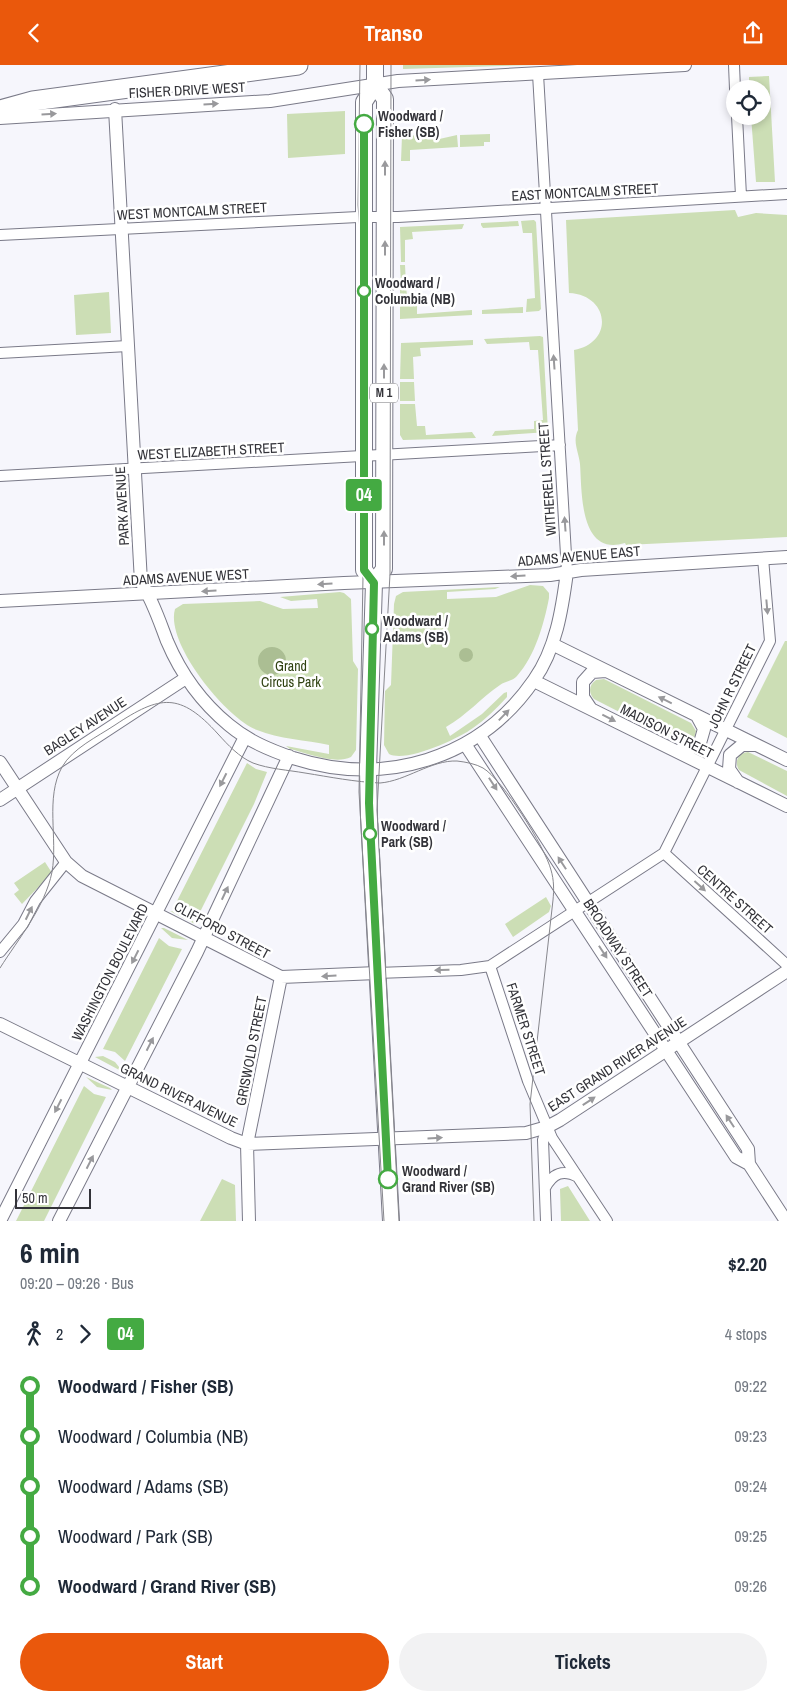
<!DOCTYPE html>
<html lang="en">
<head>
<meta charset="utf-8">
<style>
  :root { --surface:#fff; --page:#f2f2f3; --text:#1f2937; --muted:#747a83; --accent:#ea580c }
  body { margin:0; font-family:"Archivo Narrow",sans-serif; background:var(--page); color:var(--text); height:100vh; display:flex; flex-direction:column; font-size:19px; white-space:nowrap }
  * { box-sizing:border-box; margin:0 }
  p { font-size:16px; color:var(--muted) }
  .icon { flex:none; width:28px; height:28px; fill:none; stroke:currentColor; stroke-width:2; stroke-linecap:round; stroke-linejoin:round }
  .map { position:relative; height:1156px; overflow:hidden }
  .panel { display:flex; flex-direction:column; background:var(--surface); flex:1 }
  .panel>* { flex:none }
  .badge { padding:0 10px; border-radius:4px; font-size:18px; line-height:32px }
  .controls { position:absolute; left:726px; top:15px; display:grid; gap:10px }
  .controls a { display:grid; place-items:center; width:45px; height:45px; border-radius:50%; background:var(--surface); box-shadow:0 2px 8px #0003; font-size:25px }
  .scale { position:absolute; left:15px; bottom:12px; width:76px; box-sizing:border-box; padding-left:5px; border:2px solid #333339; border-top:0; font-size:14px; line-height:18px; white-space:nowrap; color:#333339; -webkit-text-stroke:4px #fff; paint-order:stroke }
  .map>.badge { position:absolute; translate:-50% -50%; box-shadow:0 0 0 2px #fff }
  .legs { display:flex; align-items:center; gap:8px; height:55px; padding:0 20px; font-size:16px }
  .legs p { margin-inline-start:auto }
  .headline { display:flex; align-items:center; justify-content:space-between; height:85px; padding:0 20px }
  h1 { font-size:28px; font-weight:800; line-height:38px }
  .action { display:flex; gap:10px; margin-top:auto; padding:10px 20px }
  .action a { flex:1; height:58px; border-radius:30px; background:var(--accent); color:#fff; font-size:20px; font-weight:800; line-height:58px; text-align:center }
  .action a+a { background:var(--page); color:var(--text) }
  ul { padding:0 20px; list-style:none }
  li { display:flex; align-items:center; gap:18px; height:50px; font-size:19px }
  li i { display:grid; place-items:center; width:8px; height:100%; margin:0 6px; background:currentColor }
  li i::after { content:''; width:12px; height:12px; margin:-6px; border:4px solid; border-radius:50%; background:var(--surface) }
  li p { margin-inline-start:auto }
  li:first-child i { background:linear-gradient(#0000 50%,currentColor 0) }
  li:last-child i { background:linear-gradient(currentColor 50%,#0000 0) }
  header { display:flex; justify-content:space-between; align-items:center; height:65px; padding:0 20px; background:var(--accent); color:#fff; font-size:22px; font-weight:800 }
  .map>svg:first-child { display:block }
</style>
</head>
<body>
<header><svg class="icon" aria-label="back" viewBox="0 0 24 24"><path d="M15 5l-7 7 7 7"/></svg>Transo<svg class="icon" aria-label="share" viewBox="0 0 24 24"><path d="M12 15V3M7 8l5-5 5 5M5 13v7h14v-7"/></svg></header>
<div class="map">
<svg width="787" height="1156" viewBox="0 0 787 1156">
  <rect width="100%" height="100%" fill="#f6f6fc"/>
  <path fill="#ccdeb5" d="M 403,0 L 536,0 L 403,4 Z
    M 769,11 L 775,117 L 756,117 L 751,51 L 762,51 L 762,24 L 749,24 L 749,12 Z
    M 345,46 L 345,89 L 288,93 L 287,49 Z
    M 490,69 L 490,77 L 484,77 L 484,81 L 460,82 L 460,70 Z
    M 421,70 L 435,75 L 457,70 L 458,82 L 410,85 L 410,96 L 401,96 L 402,71 Z
    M 735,145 L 738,152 L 756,148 L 787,150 L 787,472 L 626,480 L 625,478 C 579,492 582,426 580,399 C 579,387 572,377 578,365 L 574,285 C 614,278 610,230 569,228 L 566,155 Z
    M 534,155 L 536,157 L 541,244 L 539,246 L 526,247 L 527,234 L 535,233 L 532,168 L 523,168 L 521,156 Z
    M 518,156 L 519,161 L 483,163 L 481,160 L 481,158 Z
    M 464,159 L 462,164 L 412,167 L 413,174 L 405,175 L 405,197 L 401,197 L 400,162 Z
    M 400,200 L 405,200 L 406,219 L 401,219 Z
    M 406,222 L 408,239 L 417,240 L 417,249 L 472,245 L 472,250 L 400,254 L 400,223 Z
    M 109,227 L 111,268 L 76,270 L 74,230 Z
    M 523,242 L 523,248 L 482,249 L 482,245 Z
    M 540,271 L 543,272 L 548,367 L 492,371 L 495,366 L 534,364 L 534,356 L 543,355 L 538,285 L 530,285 L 529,277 L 487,279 L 484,274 Z
    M 473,275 L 473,280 L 420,283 L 421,291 L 413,292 L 414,314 L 400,314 L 401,278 Z
    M 400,317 L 414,317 L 415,336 L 400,336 Z
    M 400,339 L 415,339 L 417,361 L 425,361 L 426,370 L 472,367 L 476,373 L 403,375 L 400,370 Z
    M 530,520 L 543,521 L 549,528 L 549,533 C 544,559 535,591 517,611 C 513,616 505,616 500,620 C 481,633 467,650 446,662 L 450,671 L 482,649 L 504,628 L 507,627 L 507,632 C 497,643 486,654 473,663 C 458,674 406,698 389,689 L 384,680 L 385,626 L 391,620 L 394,539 L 396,531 L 403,527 L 500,522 L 495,524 L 447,527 L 447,534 L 496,532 Z
    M 340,527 L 344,528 L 351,534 L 353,596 L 358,604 L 356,685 L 351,692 C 335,700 307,688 290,684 L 286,681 L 329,689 L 329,680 C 306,675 279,674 257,665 C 226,653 165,578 175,544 L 183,539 L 260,536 L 283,544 L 318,543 L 317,534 L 291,536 L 280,532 Z
    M 785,576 L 787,576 L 787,673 L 747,652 Z
    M 604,614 L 691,658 L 696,666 L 694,674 L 688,679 L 680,678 L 594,634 C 588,627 589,620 596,615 Z
    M 748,687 L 787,706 L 787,731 L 739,705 C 734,697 738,688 748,687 Z
    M 247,698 L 256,704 L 267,707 L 254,739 L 199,849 L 186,840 L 176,838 Z
    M 45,797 L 52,808 L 22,839 L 14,829 L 19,825 L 14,818 Z
    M 546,832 L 551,841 L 549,847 L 513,872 L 505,859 Z
    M 170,846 L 185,848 L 196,859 L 193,858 Z
    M 161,863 L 164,863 L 188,875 L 172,873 Z
    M 159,873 L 169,881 L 182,884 L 125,996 L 115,987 L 103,984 Z
    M 103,991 L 115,997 L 123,1007 L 95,992 Z
    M 86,1012 L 110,1023 L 112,1025 L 97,1022 Z
    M 84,1021 L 94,1029 L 106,1032 L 44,1156 L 16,1156 Z
    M 222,1114 L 235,1120 L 236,1156 L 200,1156 Z
    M 568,1121 L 590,1156 L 561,1156 L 560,1124 Z"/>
  <path fill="#abbe93" d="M258 596a14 14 0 1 1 28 0a14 14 0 1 1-28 0Z
    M459 590a7 7 0 1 1 14 0a7 7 0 1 1-14 0Z"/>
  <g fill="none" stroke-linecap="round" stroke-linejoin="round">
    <g stroke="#7a7a88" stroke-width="12">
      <path id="minor" d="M 734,0 L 735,24
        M 538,9 L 567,507
        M 737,51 L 741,131
        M 0,170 L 358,152 L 398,152 L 787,129
        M 0,288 L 128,281
        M 0,411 L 560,380
        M 664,788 L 787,900
        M 0,887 L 23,859 L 35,836 L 66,797
        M 490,901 L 528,1016 L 552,1073 L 607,1156
        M 377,908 L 461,905 L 490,901 L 664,788 L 770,576 L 763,493
        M 545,1123 C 553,1108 563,1104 578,1112
        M 546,1156 L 543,1075 L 547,1062"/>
    </g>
    <g stroke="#7a7a88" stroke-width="14">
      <path id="tertiary" d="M 115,44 L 141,517 C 153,536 159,555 167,576 C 181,609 201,637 229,660 C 248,676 270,685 293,693 C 384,722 479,695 534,615 C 556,584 562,545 567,507
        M 0,53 L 270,36 L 398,16 L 685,0
        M 0,536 L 344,518 L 550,510 L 581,505 L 787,492
        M 552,579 L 787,695
        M 534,616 L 787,741
        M 591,644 L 583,632 L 583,617 L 592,607 L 606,606
        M 480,671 L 748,1084 L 749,1099 L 786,1156
        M 465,679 L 736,1092 L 749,1099
        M 676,686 L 687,686 L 700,678 L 704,664 L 697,651
        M 0,697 L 66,797 L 82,811 L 281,912 L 377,908
        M 738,717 L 729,704 L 730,690 L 742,680 L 755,680
        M 0,735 L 186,613
        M 0,959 L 231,1073 L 247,1079 L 526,1068 L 547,1062 L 560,1055 L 787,906
        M 0,1156 L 245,672
        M 59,1156 L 197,887 L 289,691
        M 249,1156 L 247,1079 L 281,912"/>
    </g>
    <g stroke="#7a7a88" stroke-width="18">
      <path id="primary" d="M 375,20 L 385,34 L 384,504 L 374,518 L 368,705 L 369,752 L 391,1156
        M 374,518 L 364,505 L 364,37 L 375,20 L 375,0"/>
    </g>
    <g stroke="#7a7a88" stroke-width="21">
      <path id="motorway" d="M 0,45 L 33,36 L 298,0"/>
    </g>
    <use href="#minor" stroke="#fff" stroke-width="10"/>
    <use href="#tertiary" stroke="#fff" stroke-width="12"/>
    <use href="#primary" stroke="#fff" stroke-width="16"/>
    <use href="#motorway" stroke="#fff" stroke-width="19"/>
    <path stroke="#87878d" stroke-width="1" d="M 360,0 L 358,140 L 364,217 L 363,512 L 359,727 L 384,1156
      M 391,0 L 390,509 L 377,745 L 399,1156
      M 0,903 C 19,873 45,842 52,807 C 58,773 45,733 62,702 C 73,683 97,672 115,660 C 160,630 180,627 218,669 C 228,680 239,692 253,698 C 269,704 288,705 305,708 C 330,712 355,717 380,718 C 406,716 431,695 457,696 C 466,697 476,699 483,703 C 503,715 545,782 551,805 C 554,815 554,825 553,835 L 530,1039 L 534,1156"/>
  </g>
  <defs><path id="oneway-solid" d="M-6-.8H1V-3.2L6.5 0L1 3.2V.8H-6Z" transform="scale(1.25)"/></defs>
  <g fill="#99999c">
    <use href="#oneway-solid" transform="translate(423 15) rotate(-3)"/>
    <use href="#oneway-solid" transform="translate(211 39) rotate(-3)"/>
    <use href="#oneway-solid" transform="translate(49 49) rotate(-4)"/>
    <use href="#oneway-solid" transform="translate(385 103) rotate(-90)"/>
    <use href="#oneway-solid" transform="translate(385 183) rotate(-90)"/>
    <use href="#oneway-solid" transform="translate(554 297) rotate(-94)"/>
    <use href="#oneway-solid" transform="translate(384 306) rotate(-90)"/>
    <use href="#oneway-solid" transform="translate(565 459) rotate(-94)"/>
    <use href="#oneway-solid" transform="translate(384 473) rotate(-90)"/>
    <use href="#oneway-solid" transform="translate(518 511) rotate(177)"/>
    <use href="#oneway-solid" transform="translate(325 519) rotate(177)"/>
    <use href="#oneway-solid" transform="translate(209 526) rotate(177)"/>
    <use href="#oneway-solid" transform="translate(767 542) rotate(85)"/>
    <use href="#oneway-solid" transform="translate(665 635) rotate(-154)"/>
    <use href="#oneway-solid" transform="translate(504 650) rotate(-46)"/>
    <use href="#oneway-solid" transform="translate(609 653) rotate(27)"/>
    <use href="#oneway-solid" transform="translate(223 715) rotate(117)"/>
    <use href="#oneway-solid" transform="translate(493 719) rotate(57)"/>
    <use href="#oneway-solid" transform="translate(562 798) rotate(-123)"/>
    <use href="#oneway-solid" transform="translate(700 821) rotate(42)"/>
    <use href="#oneway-solid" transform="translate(225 828) rotate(-65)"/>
    <use href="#oneway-solid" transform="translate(29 848) rotate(-64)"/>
    <use href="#oneway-solid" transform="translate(603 887) rotate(57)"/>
    <use href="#oneway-solid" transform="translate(135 892) rotate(117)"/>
    <use href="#oneway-solid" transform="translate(442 905) rotate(178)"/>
    <use href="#oneway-solid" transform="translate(329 911) rotate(177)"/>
    <use href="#oneway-solid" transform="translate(150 979) rotate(-63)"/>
    <use href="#oneway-solid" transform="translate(589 1036) rotate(-33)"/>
    <use href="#oneway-solid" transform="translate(58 1041) rotate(117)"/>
    <use href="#oneway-solid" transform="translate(730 1056) rotate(-123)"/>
    <use href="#oneway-solid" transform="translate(435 1073) rotate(-3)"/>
    <use href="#oneway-solid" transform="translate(90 1097) rotate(-63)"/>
  </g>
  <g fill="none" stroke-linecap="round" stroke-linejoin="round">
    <g stroke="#fff" stroke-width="11">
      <path id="line-1" d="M 364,59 L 364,505 L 374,518 L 369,738 L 388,1114"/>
    </g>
    <use href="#line-1" stroke="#44aa42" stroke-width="8"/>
  </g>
  <g fill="#fff" stroke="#44aa42" stroke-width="2.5">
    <circle cx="364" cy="59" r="9"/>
    <circle cx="364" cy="226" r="6"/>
    <circle cx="372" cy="564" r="6"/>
    <circle cx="370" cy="769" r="6"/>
    <circle cx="388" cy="1114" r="9"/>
  </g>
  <g text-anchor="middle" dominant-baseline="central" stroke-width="5" stroke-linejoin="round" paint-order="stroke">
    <rect fill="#fff" stroke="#707074" stroke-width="1" x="370" y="318.5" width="28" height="19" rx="4"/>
    <g font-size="12" font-weight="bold" fill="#333339">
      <text x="384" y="328">M 1</text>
    </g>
    <g font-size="14" fill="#333339" stroke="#fff">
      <text transform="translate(187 25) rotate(-3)">FISHER DRIVE WEST</text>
      <text transform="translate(585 127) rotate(-3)">EAST MONTCALM STREET</text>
      <text transform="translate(192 146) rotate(-3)">WEST MONTCALM STREET</text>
      <text transform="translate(211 386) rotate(-3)">WEST ELIZABETH STREET</text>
      <text transform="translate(547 414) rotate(-94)">WITHERELL STREET</text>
      <text transform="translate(122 441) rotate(-93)">PARK AVENUE</text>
      <text transform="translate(579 491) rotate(-5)">ADAMS AVENUE EAST</text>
      <text transform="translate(186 512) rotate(-3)">ADAMS AVENUE WEST</text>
      <text transform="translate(732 621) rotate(-64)">JOHN R STREET</text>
      <text transform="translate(85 661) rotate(-33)">BAGLEY AVENUE</text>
      <text transform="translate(667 666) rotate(27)">MADISON STREET</text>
      <text transform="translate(735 834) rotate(42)">CENTRE STREET</text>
      <text transform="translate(222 865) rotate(28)">CLIFFORD STREET</text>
      <text transform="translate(618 883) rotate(57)">BROADWAY STREET</text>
      <text transform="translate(110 907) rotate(-63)">WASHINGTON BOULEVARD</text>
      <text transform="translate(526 964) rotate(72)">FARMER STREET</text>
      <text transform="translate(251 986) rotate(-79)">GRISWOLD STREET</text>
      <text transform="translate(617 999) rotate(-33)">EAST GRAND RIVER AVENUE</text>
      <text transform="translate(179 1030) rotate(26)">GRAND RIVER AVENUE</text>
    </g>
    <g font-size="14" font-weight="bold" fill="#333339" stroke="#fff" text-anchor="start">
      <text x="378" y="51">Woodward /<tspan x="378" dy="16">Fisher (SB)</tspan></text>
      <text x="375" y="218">Woodward /<tspan x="375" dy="16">Columbia (NB)</tspan></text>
      <text x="383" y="556">Woodward /<tspan x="383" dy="16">Adams (SB)</tspan></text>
      <text x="381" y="761">Woodward /<tspan x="381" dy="16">Park (SB)</tspan></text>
      <text x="402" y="1106">Woodward /<tspan x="402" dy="16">Grand River (SB)</tspan></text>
    </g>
    <g font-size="14" fill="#2f4111" stroke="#fff">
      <text x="291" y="601">Grand<tspan x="291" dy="16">Circus Park</tspan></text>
    </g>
  </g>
</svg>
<div class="controls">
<a><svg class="icon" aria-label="locate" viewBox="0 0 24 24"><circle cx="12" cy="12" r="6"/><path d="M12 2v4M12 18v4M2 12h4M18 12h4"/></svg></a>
</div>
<div class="scale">50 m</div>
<b class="badge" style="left:364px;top:430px;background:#44aa42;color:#fff">04</b>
</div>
<section class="panel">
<div class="headline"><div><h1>6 min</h1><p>09:20 – 09:26 · Bus</p></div><b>$2.20</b></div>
<div class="legs"><svg class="icon" aria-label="walk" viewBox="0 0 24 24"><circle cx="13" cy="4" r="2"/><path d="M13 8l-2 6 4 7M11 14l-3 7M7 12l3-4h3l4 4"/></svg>2<svg class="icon" aria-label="forward" viewBox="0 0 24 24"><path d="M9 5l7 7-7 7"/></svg><b class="badge" style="background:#44aa42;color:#fff">04</b><p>4 stops</p></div>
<ul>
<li><i style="color:#44aa42"></i><b>Woodward / Fisher (SB)</b><p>09:22</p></li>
<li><i style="color:#44aa42"></i><span>Woodward / Columbia (NB)</span><p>09:23</p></li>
<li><i style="color:#44aa42"></i><span>Woodward / Adams (SB)</span><p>09:24</p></li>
<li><i style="color:#44aa42"></i><span>Woodward / Park (SB)</span><p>09:25</p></li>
<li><i style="color:#44aa42"></i><b>Woodward / Grand River (SB)</b><p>09:26</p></li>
</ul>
<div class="action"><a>Start</a><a>Tickets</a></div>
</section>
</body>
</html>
